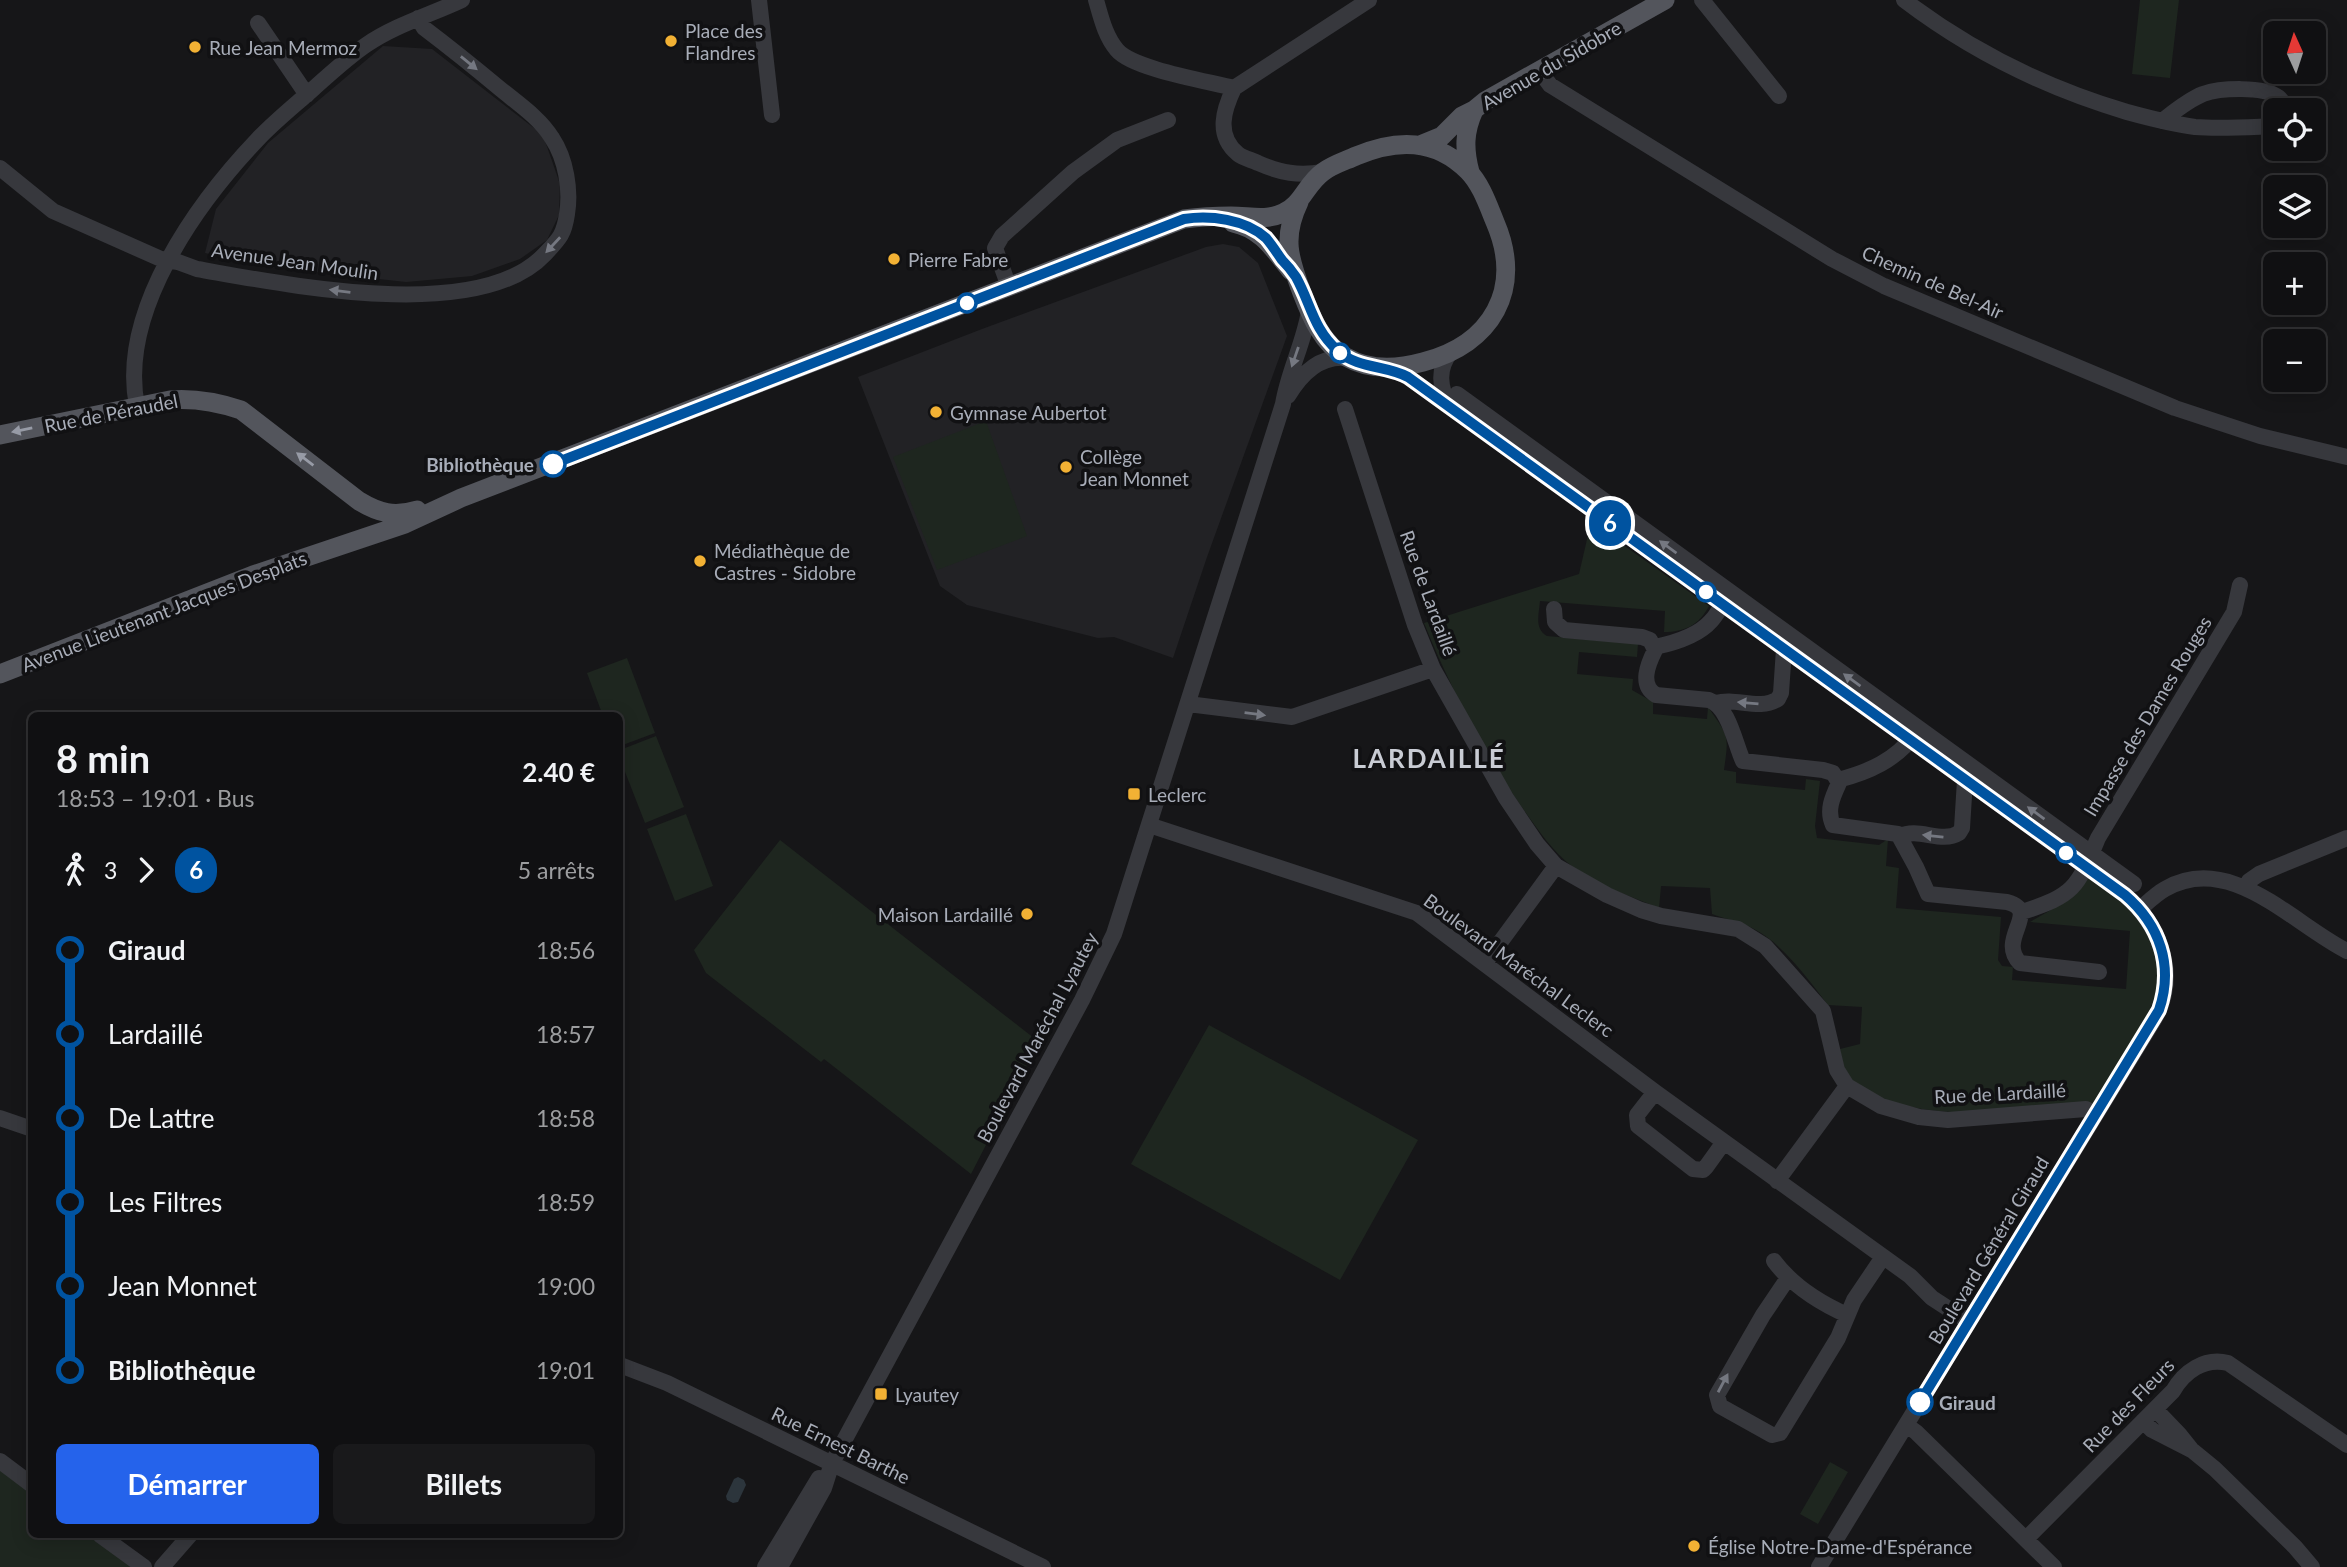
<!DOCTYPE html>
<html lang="fr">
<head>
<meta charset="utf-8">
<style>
  :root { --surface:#101012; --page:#19191b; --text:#f1f3f6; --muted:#9c9d9f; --line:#303032; --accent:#2563eb }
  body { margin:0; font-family:Lato,sans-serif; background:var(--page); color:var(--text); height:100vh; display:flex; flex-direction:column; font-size:26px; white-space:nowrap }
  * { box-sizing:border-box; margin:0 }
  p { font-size:23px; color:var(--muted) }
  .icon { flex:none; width:38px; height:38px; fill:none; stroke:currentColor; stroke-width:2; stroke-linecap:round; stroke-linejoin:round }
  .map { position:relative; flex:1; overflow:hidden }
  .panel { position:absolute; left:28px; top:712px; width:595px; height:826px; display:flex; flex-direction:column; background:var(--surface); border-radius:10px; box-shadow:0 4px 18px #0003,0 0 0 2px var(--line) }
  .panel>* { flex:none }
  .badge { padding:0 14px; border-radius:23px; font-size:24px; line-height:46px }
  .needle { width:46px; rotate:357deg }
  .controls { position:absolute; left:2263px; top:21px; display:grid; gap:14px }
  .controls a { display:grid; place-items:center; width:63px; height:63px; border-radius:10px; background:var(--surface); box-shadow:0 4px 18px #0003,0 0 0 2px var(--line); font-size:35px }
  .map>.badge { position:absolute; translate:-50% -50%; box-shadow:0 0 0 4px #fff }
  .legs { display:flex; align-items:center; gap:10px; height:77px; padding:0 28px; font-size:23px }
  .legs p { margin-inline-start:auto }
  .head { display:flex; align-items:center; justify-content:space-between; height:119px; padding:0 28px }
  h1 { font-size:38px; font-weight:700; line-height:52px }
  .cta { display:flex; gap:14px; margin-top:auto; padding:14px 28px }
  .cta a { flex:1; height:80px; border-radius:10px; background:var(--accent); color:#fff; font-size:28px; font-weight:700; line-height:80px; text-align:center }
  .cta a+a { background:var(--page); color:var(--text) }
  ul { padding:0 28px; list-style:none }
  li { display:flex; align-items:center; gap:24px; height:84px; font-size:26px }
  li i { display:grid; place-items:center; width:10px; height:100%; margin:0 9px; background:currentColor }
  li i::after { content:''; width:18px; height:18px; margin:-9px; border:5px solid; border-radius:50%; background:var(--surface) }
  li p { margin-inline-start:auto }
  li:first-child i { background:linear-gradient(#0000 50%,currentColor 0) }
  li:last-child i { background:linear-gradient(currentColor 50%,#0000 0) }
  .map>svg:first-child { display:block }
</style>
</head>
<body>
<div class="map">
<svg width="2347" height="1567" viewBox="0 0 2347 1567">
  <rect width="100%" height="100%" fill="#161618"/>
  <path fill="#222225" d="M 383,46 L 432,49 L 543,135 L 560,184 L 559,215 L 547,240 L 520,259 L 472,276 L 406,282 L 270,267 L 205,253 L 216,209 L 268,143 Z
    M 1223,244 L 1239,247 L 1258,263 L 1287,336 L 1207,557 L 1173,658 L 1114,637 L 1098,638 L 967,605 L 940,586 L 858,377 L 982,329 L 1206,247 Z"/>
  <path fill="#1e261f" d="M 2140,0 L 2179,0 L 2170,78 L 2132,74 Z
    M 986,421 L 1027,536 L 937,570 L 893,457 Z
    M 1591,522 L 1709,606 C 1699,625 1685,632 1664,632 L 1665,611 L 1540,601 C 1539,614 1534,629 1547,636 L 1638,644 L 1637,657 L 1579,652 L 1577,674 L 1633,679 L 1632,690 L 1653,702 L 1653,714 L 1707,719 L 1708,707 C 1729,737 1729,734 1724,770 L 1736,772 L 1736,783 L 1805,790 L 1806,779 L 1820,781 L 1815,826 L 1817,838 L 1879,845 L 1888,839 L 1886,866 L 1899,868 L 1896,908 L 2001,917 L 1998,960 L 2002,966 L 2013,967 L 2012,980 L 2126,989 L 2130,931 L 2030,922 L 2070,899 L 2089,877 C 2107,889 2139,911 2149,931 C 2153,941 2158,957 2160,967 C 2164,1005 2115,1071 2096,1103 C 2026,1108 1943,1125 1877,1096 C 1869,1093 1856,1087 1850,1079 C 1844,1071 1842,1060 1840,1049 L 1860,1044 L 1862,1007 L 1828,1005 C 1809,980 1782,943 1754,929 C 1741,922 1725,919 1712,914 L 1710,888 L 1661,886 L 1659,908 C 1631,896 1597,886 1573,867 C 1551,850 1537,828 1521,806 C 1482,749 1450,687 1424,623 L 1579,574 Z
    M 627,658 L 655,733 L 620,746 L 620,716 L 603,716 L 587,673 Z
    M 656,736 L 684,807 L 645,823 L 620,759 L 620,750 Z
    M 686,814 L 713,886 L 675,901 L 647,829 Z
    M 780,840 L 1039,1042 L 971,1174 L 824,1059 L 821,1062 L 706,973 L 694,950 Z
    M 1209,1025 L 1418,1140 L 1340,1280 L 1131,1164 Z
    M 1830,1462 L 1848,1472 L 1818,1524 L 1800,1514 Z
    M 0,1470 L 31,1493 L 32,1535 L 88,1535 L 133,1567 L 0,1567 Z"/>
  <path fill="#2c353c" d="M 738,1477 L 744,1480 L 746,1485 L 738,1502 L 733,1503 L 727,1500 L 726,1496 L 734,1479 Z"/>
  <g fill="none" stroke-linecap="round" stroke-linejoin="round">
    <path stroke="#37383d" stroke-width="16" d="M 759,0 L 772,115
      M 1096,0 C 1101,17 1105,36 1117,50 C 1133,69 1207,81 1234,88
      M 1702,0 L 1779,96
      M 1904,0 C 1971,51 2046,88 2127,112 C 2149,118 2172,124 2195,127 C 2221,129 2249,127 2275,126
      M 258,23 L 307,95
      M 1539,70 L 1550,85 L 1832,259 L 1884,286 L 2175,408 L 2260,436 L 2347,457
      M 2162,121 C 2175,111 2188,100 2203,94 C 2220,88 2264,86 2278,97 C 2282,100 2285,106 2288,110
      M 0,168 L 53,211 L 161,259 L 178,262 L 197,269 C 284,284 479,325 545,254 C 559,239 564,235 567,214 C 571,190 566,159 552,138 C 539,117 517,103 498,87 C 474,67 449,47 424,28 L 418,18
      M 1323,172 C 1298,176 1281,173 1258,163 C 1252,160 1243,158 1238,154 C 1215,135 1224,109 1234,88 L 1369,0
      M 1009,287 L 995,248 L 1002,236 L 1073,172 L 1117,140 L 1168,120
      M 1389,368 L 1408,377 L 2125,895 C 2160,926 2179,974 2155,1018 L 1819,1567
      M 1457,394 L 2134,884
      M 1288,396 C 1301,374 1320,355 1347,358
      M 137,406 C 118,312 197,203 258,139 C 275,121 294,106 313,89 C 330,74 347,58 366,45 C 395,25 430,15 462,0
      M 1449,406 C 1440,387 1437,370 1450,353
      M 1345,409 L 1415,625 L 1433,669 L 1506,798 L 1537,844 L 1556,866 L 1607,895 L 1641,910 L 1661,916 L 1738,929 L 1765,946 L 1823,1011 L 1837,1070 L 1847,1086 L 1881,1106 L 1919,1117 L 1948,1120 L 2086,1109 L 2095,1114
      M 1554,609 L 1555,622 L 1564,630 L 1642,637 L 1650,640 L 1655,650 C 1648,664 1639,685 1656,695 L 1709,700 C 1729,707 1735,744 1743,761 L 1823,770 L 1833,773 L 1839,783 C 1833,796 1826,810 1833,825 L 1898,834 L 1916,867 L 1928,894 L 2007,902 C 2042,911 1996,939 2020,963 L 2099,972
      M 1655,647 C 1674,643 1698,636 1711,621 C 1718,614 1721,605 1727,597
      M 1716,703 C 1736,697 1759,711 1778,699 L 1781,693 L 1784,649
      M 1188,704 L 1292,717 L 1433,669
      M 1838,780 C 1869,772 1896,760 1915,734
      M 1149,825 L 1417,913 L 1655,1092 L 1910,1276 L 1932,1298 L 1969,1322
      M 1900,836 C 1919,827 1941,844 1959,833 L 1962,828 L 1965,780
      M 2246,887 L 2249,881 L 2259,874 L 2347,838
      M 2140,909 C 2148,902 2156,894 2165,889 C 2230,851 2293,924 2347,951
      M 2022,912 C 2075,895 2077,888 2098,838 L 2234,612 L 2240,585
      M 1485,963 L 1556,866
      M 1655,1092 L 1637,1115 L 1638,1126 L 1693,1169 L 1703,1170 L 1706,1167 L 1724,1142
      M 0,1118 L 32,1129
      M 1777,1181 L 1847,1086
      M 1774,1261 C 1792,1285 1820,1303 1847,1315
      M 1788,1278 L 1763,1315 L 1717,1395 L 1720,1406 L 1772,1435 L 1780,1433 L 1838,1338 L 1854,1300 L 1883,1257
      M 620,1365 L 667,1383 L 1043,1567
      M 2155,1409 L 2179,1434 L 2191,1449
      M 2143,1421 L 2152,1430 L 2193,1451 L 2215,1469 L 2295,1547 L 2312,1567
      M 1906,1425 L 1916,1432 L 2054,1567
      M 0,1461 L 32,1485
      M 100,1535 L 144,1567
      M 2026,1539 L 2173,1391 C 2184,1372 2204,1357 2228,1363 L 2347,1445
      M 162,1567 L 190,1535
      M 765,1567 L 819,1478
      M 780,1567 L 824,1488 L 832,1463 L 1082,1000 L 1114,934 L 1283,404 C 1288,372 1304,343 1309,311"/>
    <path stroke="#53555c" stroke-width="19" d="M 1420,145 L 1442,136 L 1462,116 L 1474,110 L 1485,101 L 1665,0
      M 1470,172 C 1464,149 1464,132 1474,110
      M 1233,223 C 1262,229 1274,250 1291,271
      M 0,435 L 170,400 C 195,398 217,402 241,410 L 359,501 C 379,513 394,517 417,510
      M 0,674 L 253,575 L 405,524 L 461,498 L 1184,219 C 1199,217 1216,216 1231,216 C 1250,216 1265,221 1283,213 C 1302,205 1306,184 1323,172 C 1332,165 1345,161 1356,156 C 1396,139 1435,138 1468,171 C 1481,184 1488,205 1495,222 C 1524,289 1492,344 1423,362 C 1397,369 1370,371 1346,357 C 1322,344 1311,316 1302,293 C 1289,258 1282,237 1299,202"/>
  </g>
  <defs><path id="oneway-solid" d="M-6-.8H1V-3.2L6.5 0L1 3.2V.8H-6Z" transform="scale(1.75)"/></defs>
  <g fill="#757881">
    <use href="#oneway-solid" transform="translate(469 63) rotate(39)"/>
    <use href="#oneway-solid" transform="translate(553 245) rotate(133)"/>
    <use href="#oneway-solid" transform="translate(340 291) rotate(-173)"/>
    <use href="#oneway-solid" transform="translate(1295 357) rotate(109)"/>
    <use href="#oneway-solid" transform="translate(1668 547) rotate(-144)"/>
    <use href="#oneway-solid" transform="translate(1852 680) rotate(-144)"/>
    <use href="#oneway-solid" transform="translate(1748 703) rotate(-175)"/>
    <use href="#oneway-solid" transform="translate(1255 714) rotate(7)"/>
    <use href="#oneway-solid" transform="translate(2036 813) rotate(-144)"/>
    <use href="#oneway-solid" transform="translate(1933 836) rotate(-174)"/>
    <use href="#oneway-solid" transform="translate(1723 1383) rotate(-62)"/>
  </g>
  <g fill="#979ba6">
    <use href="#oneway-solid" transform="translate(22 430) rotate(168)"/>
    <use href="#oneway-solid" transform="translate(305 459) rotate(-143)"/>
  </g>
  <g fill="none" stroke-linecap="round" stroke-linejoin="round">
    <g stroke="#fff" stroke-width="16">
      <path id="line-1" d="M 553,464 L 1184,219 C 1210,215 1245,219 1266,238 C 1272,245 1277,253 1282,260 C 1287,265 1292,271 1296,277 C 1311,304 1313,329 1338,351 C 1358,369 1386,365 1408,377 L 2125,895 C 2160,925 2174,966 2159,1010 L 1920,1402"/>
    </g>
    <use href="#line-1" stroke="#0053a0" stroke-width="10"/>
  </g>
  <g fill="#f2b134" stroke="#111113" stroke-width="2.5">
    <circle cx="671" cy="41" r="7"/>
    <circle cx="195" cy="47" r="7"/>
    <circle cx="894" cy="259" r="7"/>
    <circle cx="936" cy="412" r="7"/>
    <circle cx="1066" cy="467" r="7"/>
    <circle cx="700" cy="561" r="7"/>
    <rect x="1127" y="787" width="14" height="14" rx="3.5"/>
    <circle cx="1027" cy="914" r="7"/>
    <rect x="874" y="1387" width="14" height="14" rx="3.5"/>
    <circle cx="1694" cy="1546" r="7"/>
  </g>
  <g fill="#fff" stroke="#0053a0" stroke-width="3.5">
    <circle cx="967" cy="303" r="9"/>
    <circle cx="1340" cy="353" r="9"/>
    <circle cx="553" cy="464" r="12"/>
    <circle cx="1706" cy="592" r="9"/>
    <circle cx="2066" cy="853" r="9"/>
    <circle cx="1920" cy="1402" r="12"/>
  </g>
  <g text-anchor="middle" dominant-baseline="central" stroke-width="7" stroke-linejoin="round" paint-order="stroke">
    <g font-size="19" fill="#a8adb8" stroke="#111113" text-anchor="start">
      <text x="685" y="30">Place des<tspan x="685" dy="22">Flandres</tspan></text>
      <text x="209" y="47">Rue Jean Mermoz</text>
      <text x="908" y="259">Pierre Fabre</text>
      <text x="950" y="412">Gymnase Aubertot</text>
      <text x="1080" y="456">Collège<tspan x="1080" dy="22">Jean Monnet</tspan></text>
      <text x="714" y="550">Médiathèque de<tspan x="714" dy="22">Castres - Sidobre</tspan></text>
      <text x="1148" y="794">Leclerc</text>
      <text x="1013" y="914" text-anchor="end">Maison Lardaillé</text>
      <text x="895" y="1394">Lyautey</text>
      <text x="1708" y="1546">Église Notre-Dame-d'Espérance</text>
    </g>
    <g font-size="19" fill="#a8adb8" stroke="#111113">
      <text transform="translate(1551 65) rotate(-30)">Avenue du Sidobre</text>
      <text transform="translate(295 261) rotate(8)">Avenue Jean Moulin</text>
      <text transform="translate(1933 282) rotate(24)">Chemin de Bel-Air</text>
      <text transform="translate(111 413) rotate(-11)">Rue de Péraudel</text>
      <text transform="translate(1429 593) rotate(70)">Rue de Lardaillé</text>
      <text transform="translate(164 611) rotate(-21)">Avenue Lieutenant Jacques Desplats</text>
      <text transform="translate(2147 716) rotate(-59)">Impasse des Dames Rouges</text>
      <text transform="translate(1519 965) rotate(36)">Boulevard Maréchal Leclerc</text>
      <text transform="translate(1037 1037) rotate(-62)">Boulevard Maréchal Lyautey</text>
      <text transform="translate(2000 1093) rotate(-3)">Rue de Lardaillé</text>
      <text transform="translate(1988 1250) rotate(-59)">Boulevard Général Giraud</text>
      <text transform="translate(2128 1405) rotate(-46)">Rue des Fleurs</text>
      <text transform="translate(841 1445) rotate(26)">Rue Ernest Barthe</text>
    </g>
    <g font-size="19" font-weight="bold" fill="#a8adb8" stroke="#111113" text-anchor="end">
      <text x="534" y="464">Bibliothèque</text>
      <text x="1939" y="1402" text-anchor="start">Giraud</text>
    </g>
    <g font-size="26" font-weight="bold" letter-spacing="2" fill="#c9ccd4" stroke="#111113">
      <text x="1429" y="758">LARDAILLÉ</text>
    </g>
  </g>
</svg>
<div class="controls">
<a><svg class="needle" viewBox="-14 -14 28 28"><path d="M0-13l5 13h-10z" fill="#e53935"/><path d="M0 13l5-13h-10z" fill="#9c9d9f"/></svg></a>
<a><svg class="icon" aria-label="locate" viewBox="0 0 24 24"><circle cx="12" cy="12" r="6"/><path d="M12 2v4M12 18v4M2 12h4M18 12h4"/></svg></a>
<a><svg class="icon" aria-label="layers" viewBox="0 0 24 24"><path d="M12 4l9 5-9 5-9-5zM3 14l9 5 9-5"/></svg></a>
<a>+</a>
<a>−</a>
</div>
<b class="badge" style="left:1610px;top:523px;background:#0053a0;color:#fff">6</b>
<section class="panel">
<div class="head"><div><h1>8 min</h1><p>18:53 – 19:01 · Bus</p></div><b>2.40 €</b></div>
<div class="legs"><svg class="icon" aria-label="walk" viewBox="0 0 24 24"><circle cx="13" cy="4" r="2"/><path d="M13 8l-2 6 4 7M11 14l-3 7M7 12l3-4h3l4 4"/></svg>3<svg class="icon" aria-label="forward" viewBox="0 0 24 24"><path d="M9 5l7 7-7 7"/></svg><b class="badge" style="background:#0053a0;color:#fff">6</b><p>5 arrêts</p></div>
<ul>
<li><i style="color:#0053a0"></i><b>Giraud</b><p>18:56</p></li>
<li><i style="color:#0053a0"></i><span>Lardaillé</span><p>18:57</p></li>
<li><i style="color:#0053a0"></i><span>De Lattre</span><p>18:58</p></li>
<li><i style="color:#0053a0"></i><span>Les Filtres</span><p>18:59</p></li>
<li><i style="color:#0053a0"></i><span>Jean Monnet</span><p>19:00</p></li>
<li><i style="color:#0053a0"></i><b>Bibliothèque</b><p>19:01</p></li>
</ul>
<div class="cta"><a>Démarrer</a><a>Billets</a></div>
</section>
</div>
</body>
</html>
